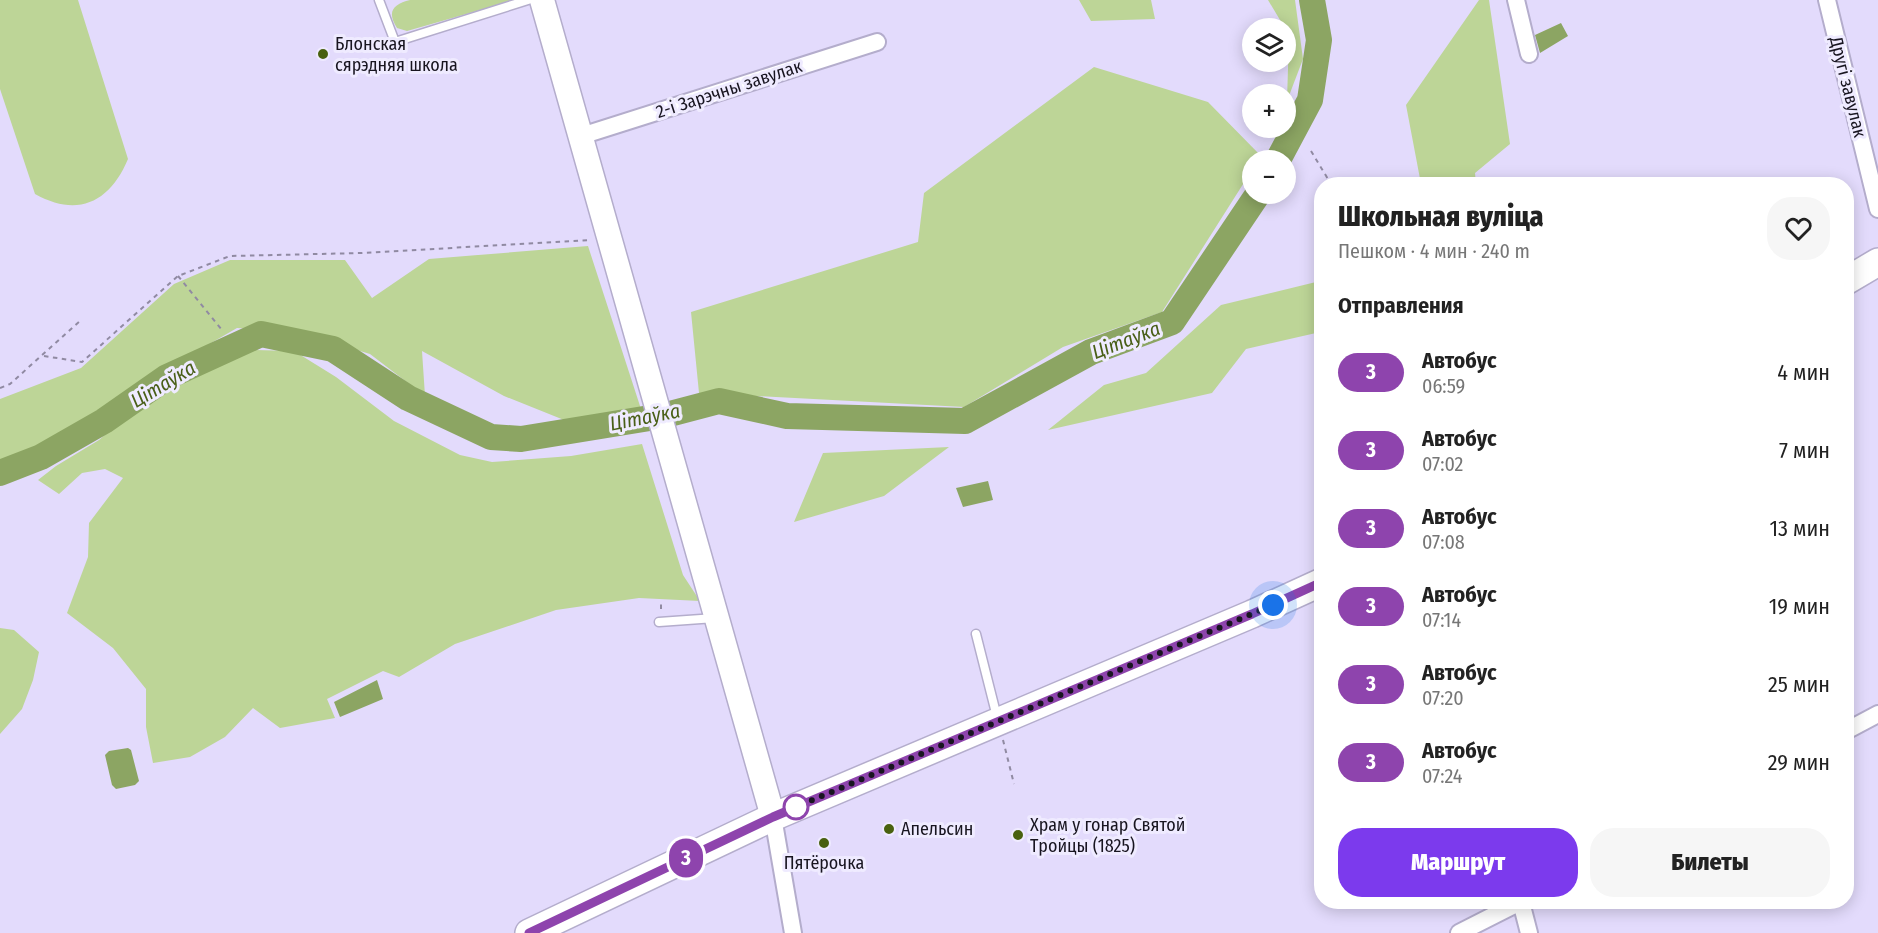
<!DOCTYPE html>
<html lang="ru">
<head>
<meta charset="utf-8">
<style>
  :root { --surface:#fff; --page:#f6f6f6; --text:#222; --muted:#767676; --accent:#7c3aed }
  body { margin:0; font-family:"Fira Sans Condensed",sans-serif; background:var(--page); color:var(--text); height:100vh; display:flex; flex-direction:column; font-size:22px; white-space:nowrap }
  * { box-sizing:border-box; margin:0 }
  p { font-size:20px; color:var(--muted) }
  .icon { flex:none; width:33px; height:33px; fill:none; stroke:currentColor; stroke-width:2; stroke-linecap:round; stroke-linejoin:round }
  .map { position:relative; flex:1; overflow:hidden }
  .drawer { position:absolute; left:1314px; top:177px; width:540px; height:732px; display:flex; flex-direction:column; background:var(--surface); border-radius:24px; box-shadow:0 3px 15px #0003 }
  .drawer>* { flex:none }
  .badge { padding:0 12px; border-radius:20px; font-size:21px; line-height:39px }
  .fabs { position:absolute; left:1242px; top:18px; display:grid; gap:12px }
  .fabs a { display:grid; place-items:center; width:54px; height:54px; border-radius:50%; background:var(--surface); box-shadow:0 3px 15px #0003; font-size:30px }
  .you { position:absolute; width:30px; height:30px; margin:-15px; border:4px solid #fff; border-radius:50%; background:#1a73e8; box-shadow:0 0 0 9px #1a73e833 }
  .map>.badge { position:absolute; translate:-50% -50%; box-shadow:0 0 0 3px #fff }
  h2 { padding:0 24px; font-size:22px; line-height:54px }
  .round { display:grid; place-items:center; flex:none; width:63px; height:63px; border-radius:24px; background:var(--page) }
  .head { display:flex; align-items:center; justify-content:space-between; height:102px; padding:0 24px }
  h1 { font-size:28px; font-weight:800; line-height:45px }
  .button { display:flex; gap:12px; margin-top:auto; padding:12px 24px }
  .button a { flex:1; height:69px; border-radius:24px; background:var(--accent); color:#fff; font-size:24px; font-weight:800; line-height:69px; text-align:center }
  .button a+a { background:var(--page); color:var(--text) }
  ul { padding:0; list-style:none }
  li { display:flex; align-items:center; gap:18px; height:78px; padding:0 24px }
  li div { flex:1 }
  li b { display:block; font-size:22px }
  li em { font-style:normal }
  li .badge { min-width:66px; font-weight:700; text-align:center }
  .map>svg:first-child { display:block }
</style>
</head>
<body>
<div class="map">
<svg width="1878" height="933" viewBox="0 0 1878 933">
  <rect width="100%" height="100%" fill="#e3dbfc"/>
  <path fill="#bdd597" d="M 0,0 L 78,0 L 128,159 C 110,202 78,218 35,194 L 0,89 Z
    M 410,0 L 515,0 L 407,31 L 397,28 C 386,11 394,4 410,0 Z
    M 1079,0 L 1151,0 L 1155,19 L 1091,21 Z
    M 1268,0 L 1295,0 L 1303,59 L 1287,101 L 1289,35 Z
    M 1479,0 L 1489,0 L 1510,144 L 1475,173 L 1476,184 L 1421,184 L 1406,105 Z
    M 1094,67 L 1208,102 L 1261,156 L 1259,160 L 1252,160 L 1252,170 L 1162,312 L 1063,347 L 964,407 L 699,393 L 691,312 L 918,242 L 924,193 Z
    M 588,246 L 641,409 L 569,422 L 504,396 L 422,351 L 425,396 L 370,354 L 298,332 L 237,328 L 161,372 L 48,441 L 0,461 L 0,399 L 81,368 L 174,284 L 230,260 L 345,260 L 372,298 L 429,259 Z
    M 1316,282 L 1316,333 L 1246,349 L 1212,393 L 1048,430 L 1104,385 L 1146,373 L 1221,305 Z
    M 255,350 L 294,351 L 336,377 L 394,421 L 460,455 L 492,462 L 571,456 L 642,444 L 683,575 L 700,601 L 639,598 L 556,610 L 455,644 L 399,677 L 383,671 L 327,699 L 335,718 L 280,728 L 253,708 L 225,737 L 190,757 L 153,763 L 146,727 L 146,689 L 113,648 L 67,613 L 88,557 L 89,523 L 123,478 L 105,469 L 82,473 L 59,494 L 38,480 L 56,466 L 99,440 L 142,403 L 172,384 L 207,365 Z
    M 949,447 L 884,496 L 794,522 L 823,453 Z
    M 0,628 L 14,630 L 39,652 L 33,680 L 22,709 L 0,734 Z"/>
  <path fill="#8ca563" d="M 1561,23 L 1568,36 L 1540,53 L 1535,35 Z
    M 988,481 L 993,500 L 963,507 L 956,488 Z
    M 377,680 L 383,699 L 340,717 L 334,702 Z
    M 128,748 L 131,750 L 139,781 L 135,785 L 116,789 L 112,785 L 105,755 L 109,751 Z"/>
  <g fill="none" stroke-linecap="round" stroke-linejoin="round">
    <path stroke="#8ca563" stroke-width="26" d="M 1278,160 L 1310,100 L 1319,40 L 1312,0
      M 0,473 L 41,457 L 104,421 L 167,377 L 261,334 L 333,349 L 408,398 L 491,437 L 521,439 L 662,416 L 719,401 L 787,416 L 965,421 L 1091,352 L 1172,322 L 1258,194"/>
    <g stroke="#b4adcc" stroke-width="11">
      <path id="lane" d="M 379,0 L 395,42 L 528,0
        M 659,622 L 715,618
        M 976,634 L 997,717"/>
    </g>
    <g stroke="#b4adcc" stroke-width="20">
      <path id="street" d="M 1516,0 L 1529,54
        M 1827,0 L 1878,209
        M 581,136 L 877,42
        M 1846,731 L 1878,714
        M 773,817 L 793,933
        M 1521,902 L 1529,933
        M 1459,933 L 1520,902"/>
    </g>
    <g stroke="#b4adcc" stroke-width="27">
      <path id="secondary" d="M 542,0 L 773,817"/>
    </g>
    <g stroke="#b4adcc" stroke-width="30">
      <path id="primary" d="M 1846,281 L 1878,262
        M 529,933 L 773,817 L 1252,614 L 1322,582"/>
    </g>
    <path stroke="#908aa2" stroke-width="2" stroke-dasharray="4.5 4.5" stroke-linecap="butt" d="M 1311,151 L 1331,184
      M 178,276 L 222,330
      M 44,356 L 82,362 L 178,276 L 230,256 L 362,253 L 591,240
      M 0,388 L 10,384 L 81,320
      M 661,609 L 661,602
      M 1003,740 L 1014,784"/>
    <use href="#lane" stroke="#fff" stroke-width="8"/>
    <use href="#street" stroke="#fff" stroke-width="16"/>
    <use href="#secondary" stroke="#fff" stroke-width="24"/>
    <use href="#primary" stroke="#fff" stroke-width="27"/>
  </g>
  <g fill="none" stroke-linecap="round" stroke-linejoin="round">
    <g stroke="#fff" stroke-width="14">
      <path id="line" d="M 529,933 L 773,817 L 1252,614 L 1322,582"/>
    </g>
    <use href="#line" stroke="#8e44ad" stroke-width="9"/>
    <path stroke="#181520" stroke-width="6" stroke-dasharray="0 10.8" d="M 796,807 L 789,810 L 1273,605"/>
  </g>
  <g fill="#49610f" stroke="#efebff" stroke-width="2">
    <circle cx="323" cy="54" r="6"/>
    <circle cx="889" cy="829" r="6"/>
    <circle cx="1018" cy="835" r="6"/>
    <circle cx="824" cy="843" r="6"/>
  </g>
  <circle fill="#fff" stroke="#8e44ad" stroke-width="3" cx="796" cy="807" r="12"/>
  <g text-anchor="middle" dominant-baseline="central" stroke-width="6" stroke-linejoin="round" paint-order="stroke">
    <g font-size="18" fill="#181520" stroke="#efebff" text-anchor="start">
      <text x="335" y="44">Блонская<tspan x="335" dy="21">сярэдняя школа</tspan></text>
      <text x="1030" y="825">Храм у гонар Святой<tspan x="1030" dy="21">Тройцы (1825)</tspan></text>
      <text x="901" y="829">Апельсин</text>
      <text x="824" y="863" text-anchor="middle">Пятёрочка</text>
    </g>
    <g font-size="18" fill="#181520" stroke="#efebff">
      <text transform="translate(1848 87) rotate(76)">Другі завулак</text>
      <text transform="translate(729 89) rotate(-18)">2-і Зарэчны завулак</text>
    </g>
    <g font-size="20" font-style="italic" fill="#495f18" stroke="#efebff">
      <text transform="translate(1126 340) rotate(-21)">Цітаўка</text>
      <text transform="translate(163 384) rotate(-31)">Цітаўка</text>
      <text transform="translate(645 417) rotate(-11)">Цітаўка</text>
    </g>
  </g>
</svg>
<div class="fabs">
<a><svg class="icon" aria-label="layers" viewBox="0 0 24 24"><path d="M12 4l9 5-9 5-9-5zM3 14l9 5 9-5"/></svg></a>
<a>+</a>
<a>−</a>
</div>
<div class="you" style="left:1273px;top:605px"></div>
<b class="badge" style="left:686px;top:858px;background:#8e44ad;color:#fff">3</b>
<section class="drawer">
<div class="head"><div><h1>Школьная вуліца</h1><p>Пешком · 4 мин · 240 m</p></div><a class="round"><svg class="icon" aria-label="heart" viewBox="0 0 24 24"><path d="M12 20l-8-8c-3-5 5-10 8-4 3-6 11-1 8 4z"/></svg></a></div>
<h2>Отправления</h2>
<ul>
<li><span class="badge" style="background:#8e44ad;color:#fff">3</span><div><b>Автобус</b><p>06:59</p></div><em>4 мин</em></li>
<li><span class="badge" style="background:#8e44ad;color:#fff">3</span><div><b>Автобус</b><p>07:02</p></div><em>7 мин</em></li>
<li><span class="badge" style="background:#8e44ad;color:#fff">3</span><div><b>Автобус</b><p>07:08</p></div><em>13 мин</em></li>
<li><span class="badge" style="background:#8e44ad;color:#fff">3</span><div><b>Автобус</b><p>07:14</p></div><em>19 мин</em></li>
<li><span class="badge" style="background:#8e44ad;color:#fff">3</span><div><b>Автобус</b><p>07:20</p></div><em>25 мин</em></li>
<li><span class="badge" style="background:#8e44ad;color:#fff">3</span><div><b>Автобус</b><p>07:24</p></div><em>29 мин</em></li>
</ul>
<div class="button"><a>Маршрут</a><a>Билеты</a></div>
</section>
</div>
</body>
</html>
